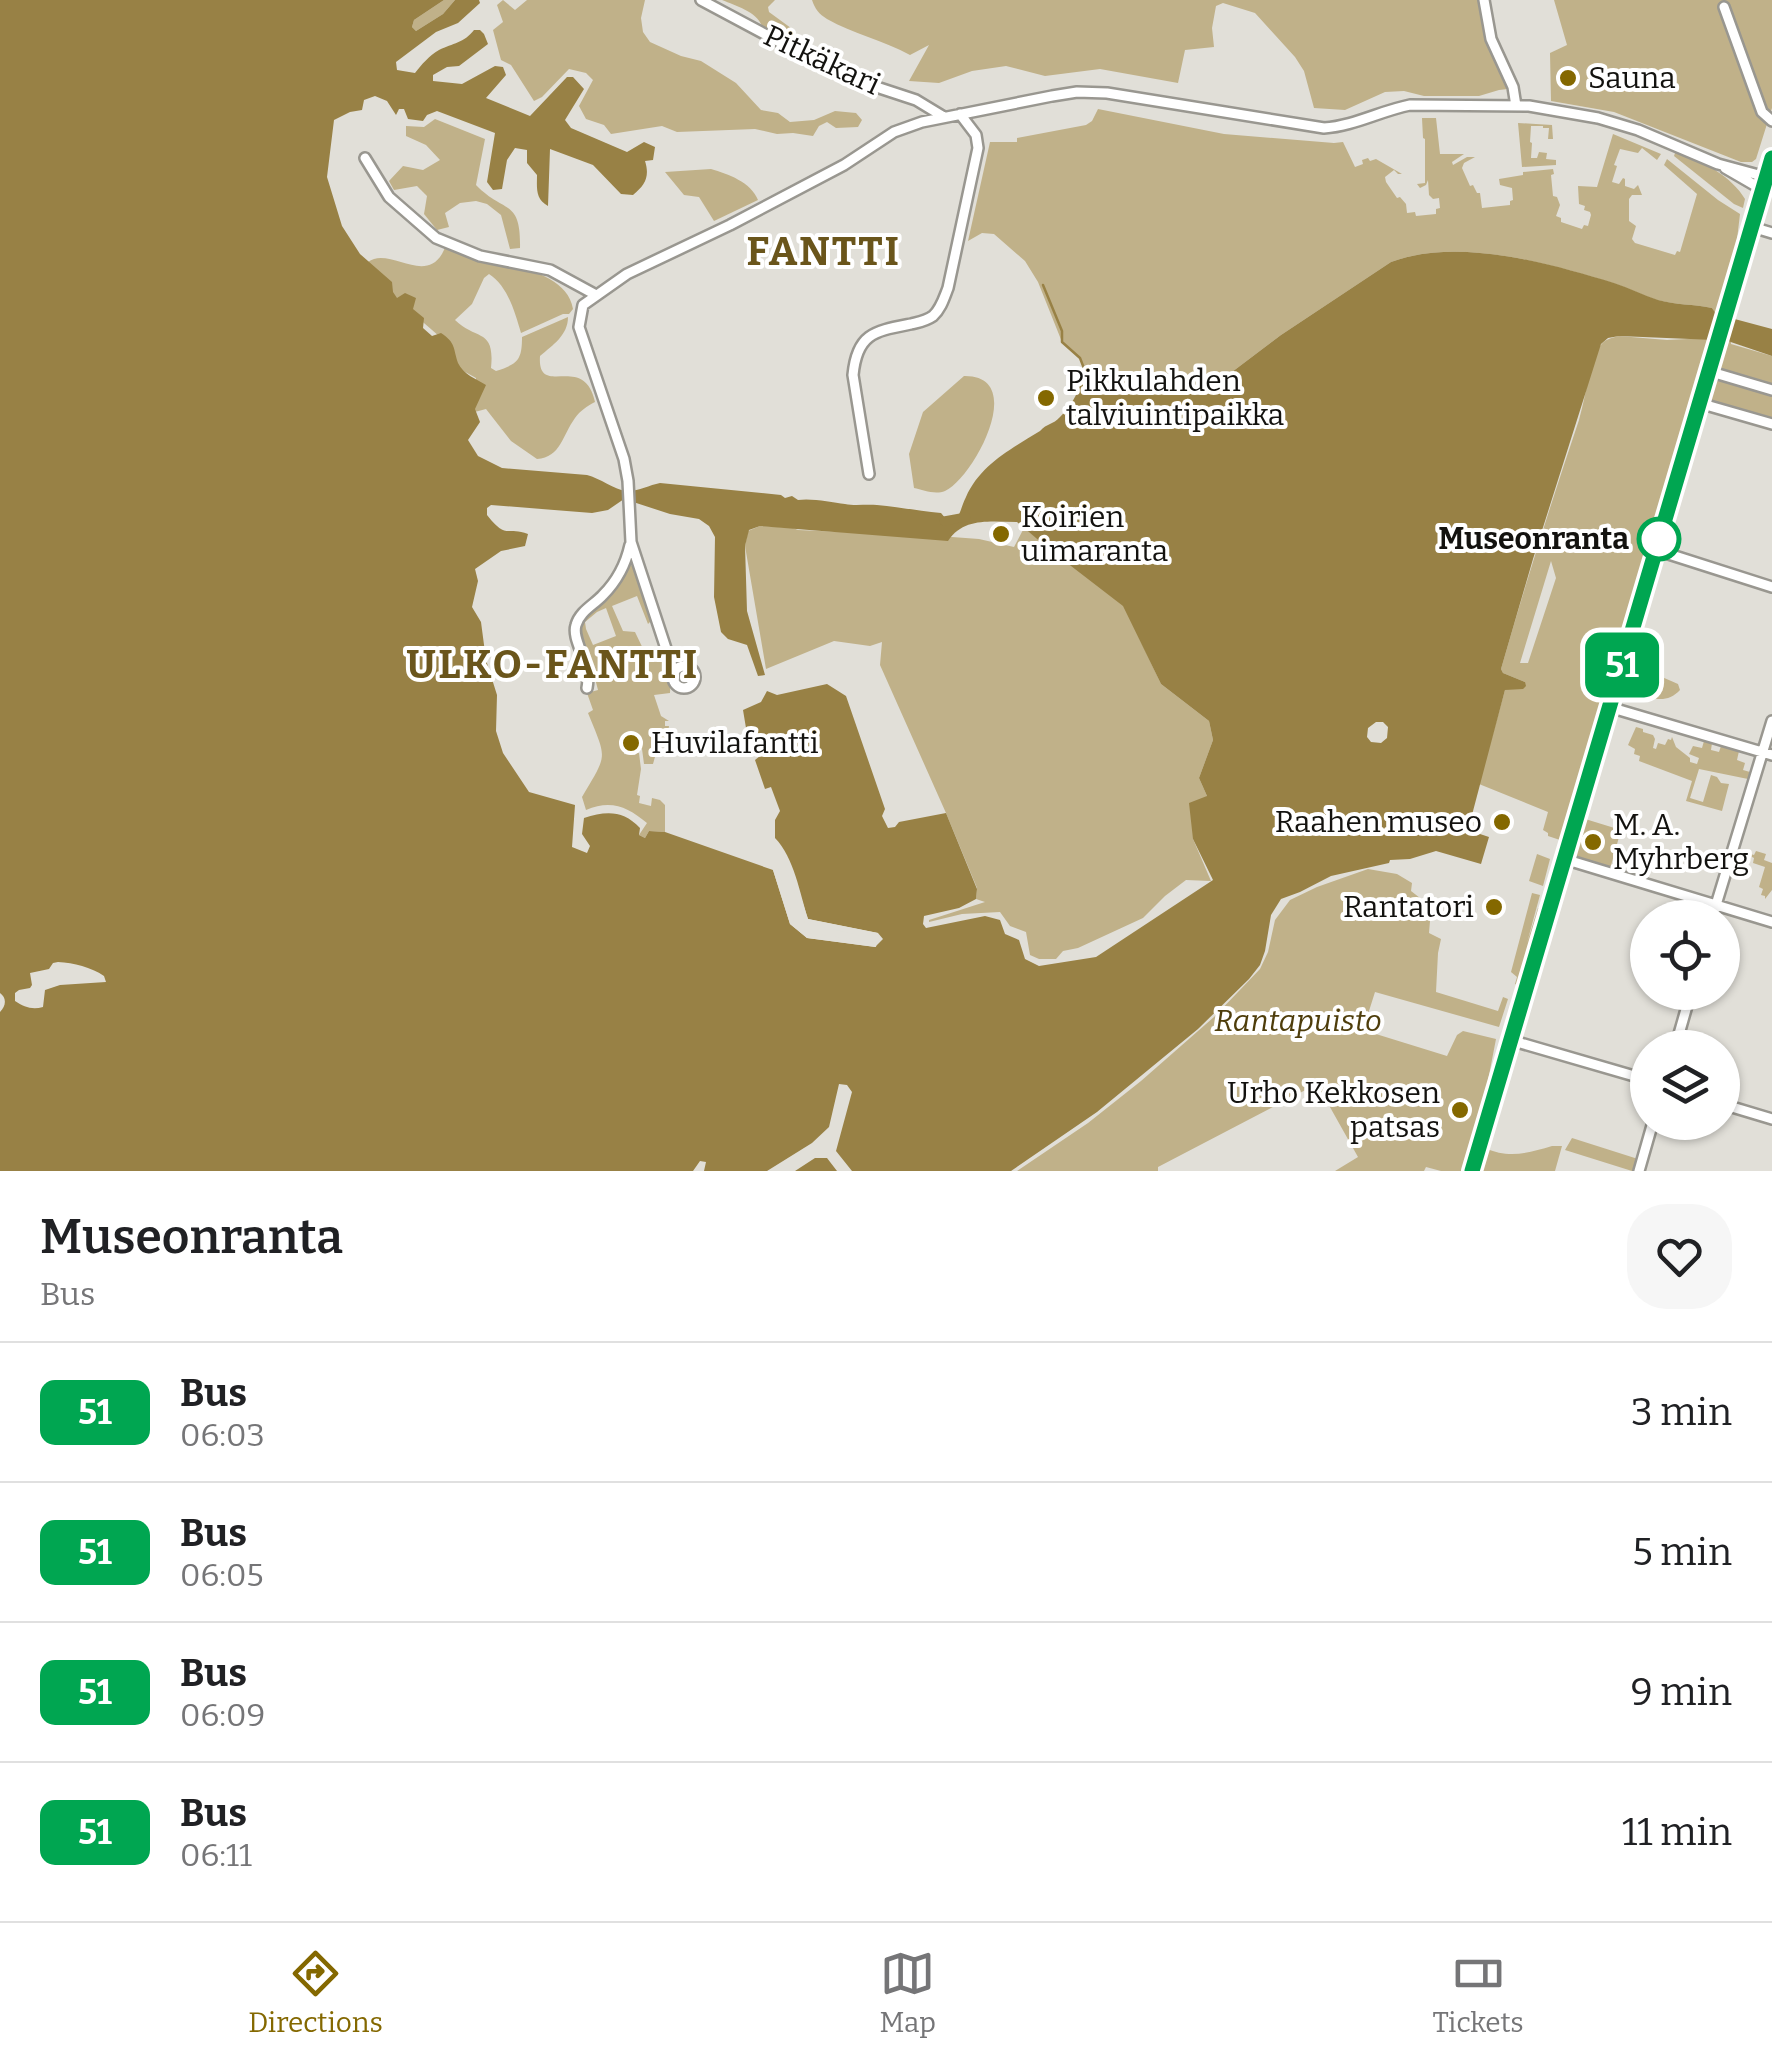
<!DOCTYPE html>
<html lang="en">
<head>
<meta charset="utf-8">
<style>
  :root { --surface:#fff; --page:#f6f6f6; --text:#202124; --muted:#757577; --line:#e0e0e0; --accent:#846800 }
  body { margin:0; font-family:Bitter,serif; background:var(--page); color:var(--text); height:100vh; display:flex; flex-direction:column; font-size:38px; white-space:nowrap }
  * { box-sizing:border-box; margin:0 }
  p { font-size:32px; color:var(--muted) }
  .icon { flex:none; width:55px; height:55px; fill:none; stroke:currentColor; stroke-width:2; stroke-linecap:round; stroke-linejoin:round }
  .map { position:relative; height:1171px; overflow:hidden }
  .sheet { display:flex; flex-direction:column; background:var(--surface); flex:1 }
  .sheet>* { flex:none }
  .badge { padding:0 20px; border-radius:15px; font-size:35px; line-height:65px }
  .fabs { position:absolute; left:1630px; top:900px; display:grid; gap:20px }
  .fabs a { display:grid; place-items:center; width:110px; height:110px; border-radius:50%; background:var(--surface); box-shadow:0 2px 8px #0004; font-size:50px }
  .map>.badge { position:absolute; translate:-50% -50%; box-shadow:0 0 0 5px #fff }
  .round { display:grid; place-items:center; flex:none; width:105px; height:105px; border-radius:40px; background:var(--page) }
  .summary { display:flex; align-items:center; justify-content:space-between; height:170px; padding:0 40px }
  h1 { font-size:48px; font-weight:600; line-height:75px }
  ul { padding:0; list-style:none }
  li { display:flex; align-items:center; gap:30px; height:140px; padding:0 40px; border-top:2px solid var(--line) }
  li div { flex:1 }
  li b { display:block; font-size:38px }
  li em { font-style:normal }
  li .badge { min-width:110px; font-weight:700; text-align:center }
  .tab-bar { display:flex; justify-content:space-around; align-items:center; height:140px; border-top:2px solid var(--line); background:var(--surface); font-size:28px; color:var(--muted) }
  .tab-bar a { display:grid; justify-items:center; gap:5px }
  .tab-bar .current { color:var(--accent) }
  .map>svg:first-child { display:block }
</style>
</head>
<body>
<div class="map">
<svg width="1772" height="1171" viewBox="0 0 1772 1171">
  <rect width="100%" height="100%" fill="#e1dfd8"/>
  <path fill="#c0b189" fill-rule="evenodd" d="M 444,0 L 455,0 L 443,14 L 416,31 L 412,27 L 414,20 Z
    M 503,0 L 515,10 L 527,0 L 645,0 L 641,18 L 643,32 L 650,42 L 681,56 L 701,61 L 736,83 L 761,110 L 778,113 L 790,122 L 814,120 L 835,111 L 856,113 L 862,120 L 858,127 L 836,128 L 827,122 L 819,126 L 813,136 L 793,133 L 777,134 L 755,129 L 677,132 L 662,126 L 611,134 L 604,125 L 586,119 L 579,106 L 593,80 L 586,73 L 569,69 L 542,97 L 534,101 L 511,65 L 501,60 L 493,30 L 503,22 L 497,5 Z
    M 722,0 L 775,0 L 768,7 L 769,12 L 795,31 L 796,36 L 791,42 L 762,26 C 756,11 736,6 722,0 Z
    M 812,0 L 1480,0 L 1485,35 L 1508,89 L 1499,90 L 1479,96 L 1424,96 L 1404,91 L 1385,92 L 1345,110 L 1314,108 L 1304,71 L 1295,57 L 1255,13 L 1223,3 L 1216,6 L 1212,28 L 1214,47 L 1185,50 L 1178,83 L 1100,69 L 1045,76 L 1006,66 L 972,71 L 939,83 L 909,81 L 929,45 L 910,55 C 883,40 853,34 827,19 C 819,14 815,9 812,0 Z
    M 1554,0 L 1772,0 L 1772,108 L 1756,159 L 1752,162 L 1741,162 L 1614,112 L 1551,101 L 1550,53 L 1567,45 Z
    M 1098,109 L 1224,134 L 1334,143 L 1343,142 L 1355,167 L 1363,164 L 1362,160 L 1368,158 L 1370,161 L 1376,159 L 1402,174 L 1398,174 L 1394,170 L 1385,177 L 1386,182 L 1397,198 L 1400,197 L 1406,204 L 1407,213 L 1415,212 L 1416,216 L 1436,214 L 1436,209 L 1440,208 L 1439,198 L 1433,199 L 1429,195 L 1428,180 L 1426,185 L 1420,188 L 1417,184 L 1425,183 L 1425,139 L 1423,138 L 1422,118 L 1436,118 L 1440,154 L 1464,154 L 1452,162 L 1453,165 L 1467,157 L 1475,157 L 1464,163 L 1462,168 L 1470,186 L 1473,185 L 1477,193 L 1480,193 L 1482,208 L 1510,205 L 1510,201 L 1513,200 L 1512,188 L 1500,185 L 1499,179 L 1523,175 L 1523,172 L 1553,169 L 1554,174 L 1551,175 L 1553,196 L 1557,197 L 1560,205 L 1556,216 L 1561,218 L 1561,222 L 1582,229 L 1584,225 L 1588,226 L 1591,215 L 1590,212 L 1584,210 L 1585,206 L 1579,204 L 1578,186 L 1597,187 L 1613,134 L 1661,154 L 1657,160 L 1642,148 L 1638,153 L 1620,149 L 1614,165 L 1617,166 L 1612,182 L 1619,184 L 1623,178 L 1625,179 L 1625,186 L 1634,189 L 1638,185 L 1642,195 L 1632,195 L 1629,199 L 1629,221 L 1636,226 L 1632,239 L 1635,243 L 1675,255 L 1677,251 L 1680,252 L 1697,194 L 1664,165 L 1667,159 L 1718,200 L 1740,214 L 1736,248 L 1715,314 L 1712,308 C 1694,304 1675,305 1657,300 C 1642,295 1628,288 1613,283 C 1547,263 1458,237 1391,262 L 1281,335 L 1232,372 L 1217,376 L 1156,381 L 1088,369 L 1085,371 L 1080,358 L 1062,342 L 1038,282 L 1025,261 L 994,234 L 982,233 L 968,241 L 990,142 L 1017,142 L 1017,138 L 1086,125 L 1092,121 Z
    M 435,119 L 485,139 L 476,185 C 504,214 521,198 520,248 L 510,249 L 501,215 L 487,204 L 476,201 L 460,203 L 445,213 L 449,227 L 437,230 L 424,214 L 427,196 L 417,186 L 394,190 L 389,181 L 403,166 L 423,170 L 440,160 L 426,145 L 406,136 L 406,126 L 424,127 Z
    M 1518,123 L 1552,125 L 1553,139 L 1548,139 L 1549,128 L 1543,128 L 1543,126 L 1531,126 L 1530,142 L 1532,143 L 1531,158 L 1537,158 L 1539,152 L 1547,153 L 1546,159 L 1556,160 L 1556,165 L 1522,167 Z
    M 1682,152 C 1705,163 1732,177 1745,199 L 1743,208 L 1734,204 L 1674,156 L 1675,153 Z
    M 711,169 C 728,174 751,182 758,200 L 714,221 L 699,197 L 684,195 L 665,172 Z
    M 446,245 C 456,250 466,255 477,258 C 507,265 567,271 573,309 L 569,314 L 563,314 L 521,333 C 515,313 508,286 489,274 L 484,278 L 472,304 L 455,320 C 477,341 495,328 491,368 L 496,371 C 518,364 522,360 522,337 L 568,317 C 568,335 553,345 540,356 C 537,400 584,351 595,402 C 587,406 580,411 575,418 C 562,436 561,457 537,459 L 511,441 L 486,409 L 471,413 L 476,418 L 475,424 C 469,417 465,411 463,402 L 476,384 L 476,378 L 458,368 L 454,353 L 446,342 C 425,323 378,287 368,262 C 390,245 430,291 446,245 Z
    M 1619,336 L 1667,340 L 1708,338 C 1696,378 1688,418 1676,458 L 1563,841 L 1548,836 L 1548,833 L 1543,830 L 1548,812 L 1479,784 L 1505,690 L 1525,682 L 1503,673 L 1501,669 C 1525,585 1551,503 1579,420 C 1585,400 1590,363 1600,346 C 1605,339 1611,338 1619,336 ZM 1551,561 L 1556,578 L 1528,663 L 1520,663 Z
    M 1725,340 L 1731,342 L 1731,344 L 1772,356 L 1772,421 L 1707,402 Z
    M 964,376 C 1029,375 973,479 945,491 C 935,495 923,490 914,488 L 909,454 L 923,412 Z
    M 760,526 L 793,528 L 798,530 L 952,537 L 979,539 L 1014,547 L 1024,528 L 1124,606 L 1161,684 L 1209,721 L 1213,740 L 1199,778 L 1207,796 L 1193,839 L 1211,881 L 1186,880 L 1165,896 L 1143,918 L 1078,948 L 1063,951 L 1056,959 L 1039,959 L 1030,955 L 1026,932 L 1010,926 L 1000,912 L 962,914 L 929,922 L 929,920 L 985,902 L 976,899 L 977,888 L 946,813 L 880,665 L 882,642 L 870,646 L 834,641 L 766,669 L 745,546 L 748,531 Z
    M 630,565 L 634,566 L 652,620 L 648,624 L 637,596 L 612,606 L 623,631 L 635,632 L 647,657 L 660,653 C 669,665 671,677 670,693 L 654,695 L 661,716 L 669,721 L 665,721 L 665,726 L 669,726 L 667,740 L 660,739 L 653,764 L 644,764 L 642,749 L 637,747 L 637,738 L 626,737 L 624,754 L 635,755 L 636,753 L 639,753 L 641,769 L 637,795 L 640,796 L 639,803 L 651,806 L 652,798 L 660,800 L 665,805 L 665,832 L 649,831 L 645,838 L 639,835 L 647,823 C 628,807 611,799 586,810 L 582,797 C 608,753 607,760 588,713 L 593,710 L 587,693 L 598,690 L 589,655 L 579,630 L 586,613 L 607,598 ZM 606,608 L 616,636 L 593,645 L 586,629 L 585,622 L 597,612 Z
    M 1643,670 L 1660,676 L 1660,679 L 1662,677 L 1678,684 L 1680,690 C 1667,704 1648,701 1640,687 Z
    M 1636,727 L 1643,729 L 1643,732 L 1653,735 L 1655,739 L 1653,748 L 1656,749 L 1658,743 L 1665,745 L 1668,739 L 1671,740 L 1672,737 L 1676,747 L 1690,758 L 1690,762 L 1697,764 L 1699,758 L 1689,754 L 1693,746 L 1702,748 L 1704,741 L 1712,743 L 1711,750 L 1719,752 L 1721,746 L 1739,751 L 1737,760 L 1745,763 L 1743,770 L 1750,772 L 1748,779 L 1699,769 L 1690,798 L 1703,802 L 1711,775 L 1717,777 L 1721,783 L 1729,784 L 1722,811 L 1686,801 L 1692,781 L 1639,761 L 1640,756 L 1634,754 L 1635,749 L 1628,745 Z
    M 1582,818 L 1621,830 L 1610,869 L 1570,857 Z
    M 1740,851 L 1754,855 L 1756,851 L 1766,854 L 1764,860 L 1772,863 L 1772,890 L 1765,899 L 1765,896 L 1761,895 L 1763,889 L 1759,887 L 1765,867 L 1753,863 L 1754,858 Z
    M 1537,854 L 1550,859 L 1543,886 L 1529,881 Z
    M 1368,869 L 1397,874 L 1412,883 L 1411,891 L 1420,898 L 1415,913 L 1430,921 L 1429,933 L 1441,939 L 1438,953 L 1436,992 L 1498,1011 L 1503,997 L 1508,999 L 1499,1027 L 1375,992 L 1363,1030 L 1447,1056 L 1457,1035 L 1463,1031 L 1496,1039 L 1485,1096 L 1462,1171 L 1441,1171 L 1426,1167 L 1424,1171 L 1335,1171 L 1358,1157 L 1317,1084 L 1158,1167 L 1158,1171 L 1017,1171 L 1088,1123 L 1141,1081 L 1214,1017 L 1260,969 L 1268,952 L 1275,920 L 1290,900 L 1317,887 Z
    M 1532,893 L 1540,895 L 1527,943 L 1538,908 L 1544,910 L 1521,987 L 1515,984 L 1517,977 L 1511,972 Z
    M 1572,1138 L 1638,1159 L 1632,1171 L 1565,1150 Z
    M 1552,1146 L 1562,1146 L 1555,1171 L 1478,1171 L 1485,1148 C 1509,1159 1528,1153 1552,1146 Z"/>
  <path fill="#988145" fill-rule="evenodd" d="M 0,0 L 444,0 L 414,20 L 412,27 L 416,31 L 443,14 L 455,0 L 479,0 L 480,3 L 458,23 L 436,32 L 396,62 L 397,70 L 415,73 C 422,64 429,56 439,50 C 453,43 464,43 474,30 L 480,30 L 484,34 L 488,44 L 459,66 L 447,67 L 433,75 L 433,81 L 462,84 L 495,66 L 503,67 L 506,75 L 486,98 L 530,116 L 567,77 L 573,77 L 584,89 L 565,120 L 571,128 L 627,152 L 644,142 L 655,147 L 653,160 L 645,161 C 650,177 645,185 633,195 L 621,194 L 593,165 L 550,149 L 548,206 C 535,199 537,188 537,175 L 527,163 L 527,150 L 515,148 L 507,160 L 502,189 L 493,190 L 487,182 L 495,133 L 437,111 L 427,115 L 423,121 L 408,119 L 404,109 L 399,109 L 396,115 L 387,101 L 375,96 L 364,100 L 362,110 L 350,112 L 334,120 L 327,177 L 342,226 L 360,254 L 392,282 L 393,292 L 397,298 L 405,293 L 416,298 L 413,309 L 424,318 L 423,328 L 432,336 L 441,333 C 456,343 453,348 458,363 C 463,374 476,379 486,385 L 475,409 L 480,422 L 468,440 L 478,456 L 502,468 L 587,475 C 600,478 614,490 627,491 C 637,492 649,485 660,483 L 781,495 L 785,498 L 792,496 L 798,500 C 811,498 832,502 845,504 C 855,506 866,504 877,505 C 898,507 920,511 941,513 L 946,519 L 956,520 C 961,512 962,505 966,497 C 980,465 1011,449 1040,431 C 1047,423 1053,425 1060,417 C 1073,405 1080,388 1085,371 L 1088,369 L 1156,381 L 1217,376 L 1232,372 L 1281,335 L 1391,262 C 1458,237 1548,263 1614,283 C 1629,288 1643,295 1658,300 C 1675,305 1694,304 1712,308 L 1716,314 L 1772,329 L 1772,356 L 1716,337 L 1714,340 L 1619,336 L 1608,338 L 1601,344 L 1533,559 L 1501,669 L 1503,673 L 1525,682 L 1526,686 L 1523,689 L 1505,690 L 1468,830 L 1489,837 L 1481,864 L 1436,851 L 1410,859 L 1390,860 L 1389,863 L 1331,876 L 1300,892 L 1281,899 L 1271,915 L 1265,951 L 1260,965 L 1249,979 L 1198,1029 L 1097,1112 L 1011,1171 L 704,1171 L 706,1162 L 700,1161 L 693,1171 L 0,1171 L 0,1012 C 6,1006 7,998 0,993 ZM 624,499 L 670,514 L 699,519 L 709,526 L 715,537 L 714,597 L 721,632 L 728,639 L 747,645 L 758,676 L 765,675 L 747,611 L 745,546 L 749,530 L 760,526 L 948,541 C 964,517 991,522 1017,522 L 1049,549 L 1123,606 L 1161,684 L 1209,721 L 1213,740 L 1199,778 L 1207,796 L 1189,803 L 1193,839 L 1213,880 L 1096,957 L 1039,966 L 1025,959 L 1019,940 L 1005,934 L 1000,920 L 985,916 L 926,928 L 923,924 L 924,916 L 959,908 L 976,899 L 977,889 L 946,813 L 899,822 L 895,827 L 888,828 L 882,816 L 885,809 L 846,696 L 827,684 L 777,695 L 767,691 L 761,702 L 743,710 L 746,728 L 751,728 L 760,756 L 755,760 L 765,789 L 771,787 L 780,811 L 775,820 L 775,838 C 794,857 800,894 808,919 L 878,933 L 876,947 L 807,938 L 790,924 L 773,870 L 665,832 L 649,831 L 645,838 L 639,835 L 640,828 C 623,810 606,811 584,818 L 582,834 L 590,846 L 587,853 L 572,847 L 575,805 L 529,792 L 503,753 L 496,731 L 497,695 L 486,660 L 481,622 L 472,607 L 478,581 L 475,569 L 501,551 L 525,546 L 528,534 C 505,526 507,540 487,515 L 487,508 L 491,505 L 592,513 L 608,510 ZM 1376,722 L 1383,722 L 1388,727 L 1387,738 L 1381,743 L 1371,742 L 1367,737 L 1368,728 ZM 58,962 C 74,963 91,967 104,976 L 106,982 L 60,985 L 45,990 L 43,1007 C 32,1010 24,1007 15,1001 L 15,993 L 19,990 L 30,988 L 32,985 L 30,973 L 49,969 L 53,963 Z"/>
  <path fill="#e1dfd8" d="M 790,864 L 808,919 L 878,933 L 883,939 L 875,947 L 807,938 L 790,924 L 773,870 L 778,868 L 794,921 L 809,933 L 873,942 L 876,939 L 805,923 L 785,866 Z
    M 839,1084 L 847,1085 L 852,1092 L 836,1151 L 852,1171 L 837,1171 L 827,1158 L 815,1158 L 795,1171 L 767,1171 L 812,1143 L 829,1127 Z"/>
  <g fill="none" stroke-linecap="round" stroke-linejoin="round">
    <path stroke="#988145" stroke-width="2.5" d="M 1043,285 L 1062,331 L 1062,342 L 1080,358 L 1085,371"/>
    <path stroke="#988145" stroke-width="9" d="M 944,521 L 966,517"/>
    <g stroke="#999790" stroke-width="14">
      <path id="street" d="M 701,0 L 843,76 L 916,100 L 944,117
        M 1484,0 L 1491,39 L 1513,87 L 1516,106
        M 1724,7 L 1762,112 L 1772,121
        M 365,158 L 389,197 L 436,238 L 480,256 L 550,270 L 596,295
        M 1725,168 L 1763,190
        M 1752,227 L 1772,233
        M 1708,371 L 1772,390
        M 1699,403 L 1772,424
        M 869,474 L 853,375 C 857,333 875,331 911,324 C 919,322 926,321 933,316 C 941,309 944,298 948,288 L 978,148 L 976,135 L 960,114
        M 1656,550 L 1772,587
        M673 677a11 11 0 1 1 22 0a11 11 0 1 1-22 0Z
        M 674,673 L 631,542 L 628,481 L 624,459 L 579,327 L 583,305 L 627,274 L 730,225 L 844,165 L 894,132 L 922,122 L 1052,96 L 1077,92 L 1107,93 L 1324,128 C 1354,126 1380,111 1410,105 L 1529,106 L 1598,118 L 1638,130 L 1718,164 L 1766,177
        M 587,688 C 592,663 571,641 576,625 C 580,611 594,605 603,595 C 617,581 626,563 630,545
        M 1609,707 L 1772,755
        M 1564,859 L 1772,922
        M 1712,918 L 1772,721
        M 1510,1040 L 1648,1080
        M 1675,1048 L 1691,992
        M 1722,1104 L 1772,1119
        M 1471,1171 L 1772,158
        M 1639,1171 L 1653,1122"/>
    </g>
    <use href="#street" stroke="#fff" stroke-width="9"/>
  </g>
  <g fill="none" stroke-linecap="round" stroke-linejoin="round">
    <g stroke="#fff" stroke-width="22">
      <path id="line" d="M 1472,1171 L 1772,158"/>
    </g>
    <use href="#line" stroke="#00a651" stroke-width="15"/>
  </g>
  <g fill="#846800" stroke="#fff" stroke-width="4">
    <circle cx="1568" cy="78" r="10"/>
    <circle cx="1046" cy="398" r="10"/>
    <circle cx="1001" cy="534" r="10"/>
    <circle cx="631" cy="743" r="10"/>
    <circle cx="1502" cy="822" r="10"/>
    <circle cx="1593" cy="842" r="10"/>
    <circle cx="1494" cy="907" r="10"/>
    <circle cx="1460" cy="1110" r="10"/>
  </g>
  <circle fill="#fff" stroke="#00a651" stroke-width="5" cx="1659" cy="539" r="20"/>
  <g text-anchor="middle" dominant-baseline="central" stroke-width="8" stroke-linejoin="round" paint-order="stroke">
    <g font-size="30" fill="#13120f" stroke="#fff">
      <text transform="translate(822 60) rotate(25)">Pitkäkari</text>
    </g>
    <g font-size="30" fill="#13120f" stroke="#fff" text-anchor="start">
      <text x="1588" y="78">Sauna</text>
      <text x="1066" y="381">Pikkulahden<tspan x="1066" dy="34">talviuintipaikka</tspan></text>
      <text x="1021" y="517">Koirien<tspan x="1021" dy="34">uimaranta</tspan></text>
      <text x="651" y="743">Huvilafantti</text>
      <text x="1482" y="822" text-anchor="end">Raahen museo</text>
      <text x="1613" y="825">M. A.<tspan x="1613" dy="34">Myhrberg</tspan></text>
      <text x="1474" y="907" text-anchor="end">Rantatori</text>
      <text x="1440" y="1093" text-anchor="end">Urho Kekkosen<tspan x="1440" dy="34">patsas</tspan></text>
    </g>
    <g font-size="30" font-weight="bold" fill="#13120f" stroke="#fff" text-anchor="end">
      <text x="1629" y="539">Museonranta</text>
    </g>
    <g font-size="30" font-style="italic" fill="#4e3d0b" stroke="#fff">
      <text x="1298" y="1021">Rantapuisto</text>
    </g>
    <g font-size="40" font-weight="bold" letter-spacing="2.5" fill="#6a551b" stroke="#fff">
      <text x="824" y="252">FANTTI</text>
      <text x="553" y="665">ULKO-FANTTI</text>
    </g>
  </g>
</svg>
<div class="fabs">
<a><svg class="icon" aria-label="locate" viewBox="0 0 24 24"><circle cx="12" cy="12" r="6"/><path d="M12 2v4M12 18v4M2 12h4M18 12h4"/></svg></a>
<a><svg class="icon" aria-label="layers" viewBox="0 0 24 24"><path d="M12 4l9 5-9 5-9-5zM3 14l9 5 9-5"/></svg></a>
</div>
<b class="badge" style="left:1622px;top:665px;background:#00a651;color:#fff">51</b>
</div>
<section class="sheet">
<div class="summary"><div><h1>Museonranta</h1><p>Bus</p></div><a class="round"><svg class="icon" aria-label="heart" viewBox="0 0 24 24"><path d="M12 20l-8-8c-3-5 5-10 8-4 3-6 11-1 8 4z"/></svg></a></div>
<ul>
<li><span class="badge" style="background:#00a651;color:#fff">51</span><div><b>Bus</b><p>06:03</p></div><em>3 min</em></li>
<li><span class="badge" style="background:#00a651;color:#fff">51</span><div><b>Bus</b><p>06:05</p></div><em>5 min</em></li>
<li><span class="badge" style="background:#00a651;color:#fff">51</span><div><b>Bus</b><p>06:09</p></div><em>9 min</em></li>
<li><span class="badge" style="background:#00a651;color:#fff">51</span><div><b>Bus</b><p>06:11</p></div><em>11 min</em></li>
</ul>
</section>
<nav class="tab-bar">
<a class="current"><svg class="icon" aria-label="directions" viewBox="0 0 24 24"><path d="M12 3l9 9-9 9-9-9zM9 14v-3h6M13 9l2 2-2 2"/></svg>Directions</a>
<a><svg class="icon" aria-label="map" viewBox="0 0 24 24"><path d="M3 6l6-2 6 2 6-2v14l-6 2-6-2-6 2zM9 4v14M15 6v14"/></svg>Map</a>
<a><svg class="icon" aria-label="tickets" viewBox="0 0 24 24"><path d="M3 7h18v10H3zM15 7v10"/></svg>Tickets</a>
</nav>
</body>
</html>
